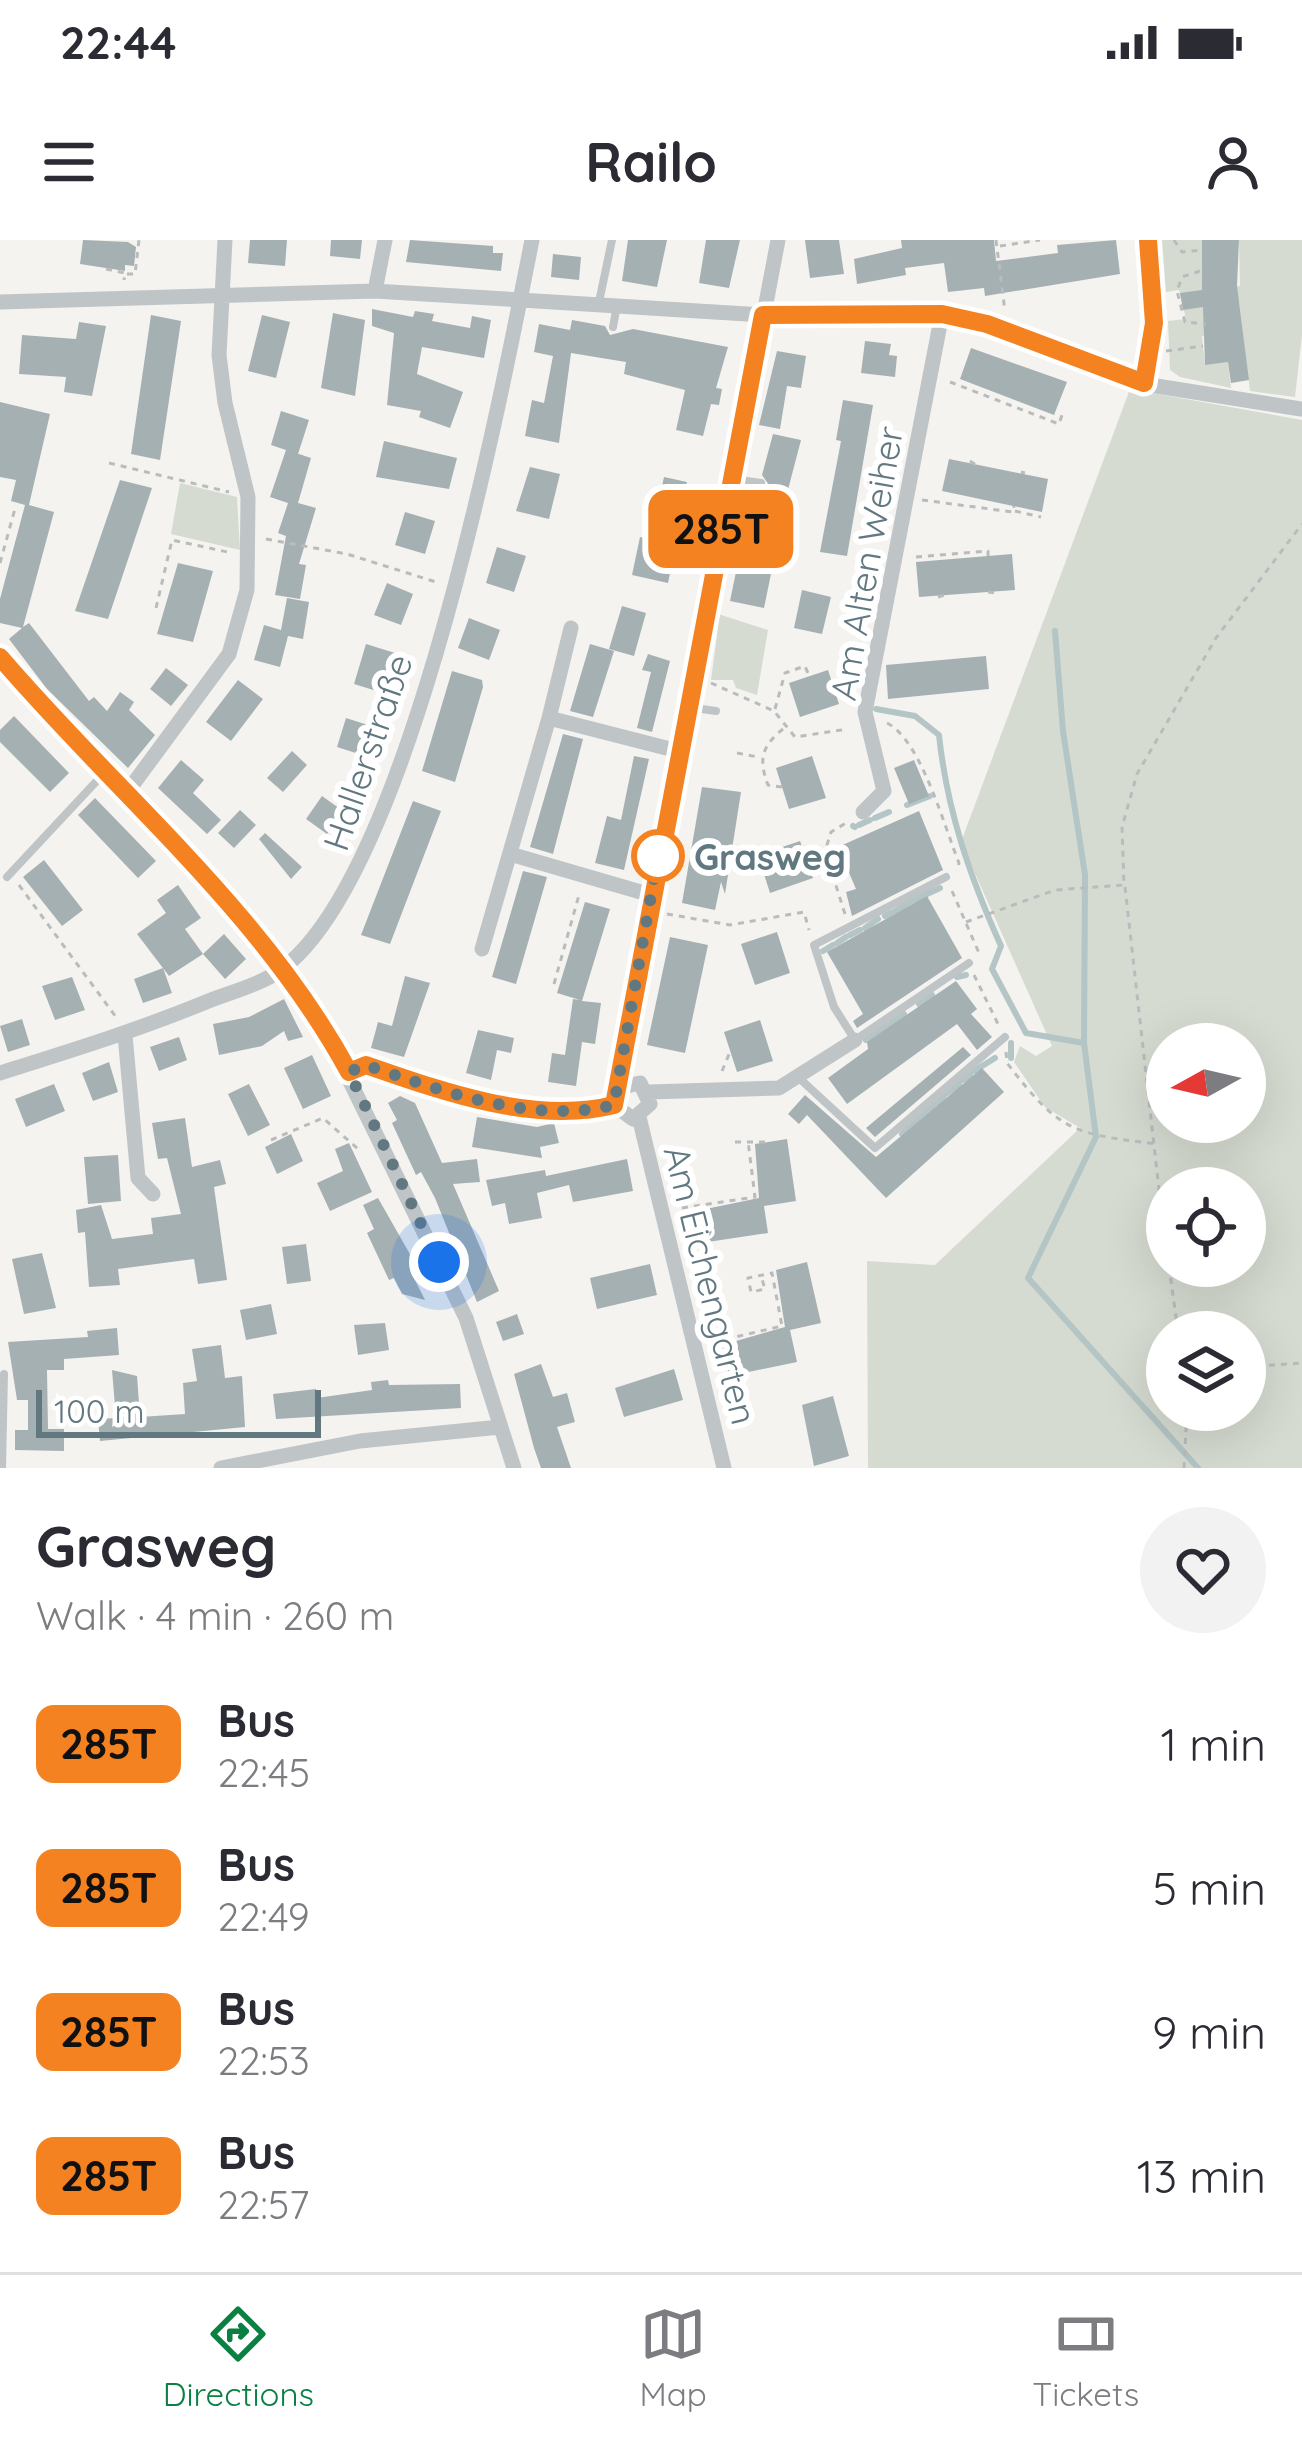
<!DOCTYPE html>
<html lang="en">
<head>
<meta charset="utf-8">
<style>
  :root { --surface:#fff; --page:#f2f2f3; --text:#2b2b33; --muted:#7c7c81; --line:#e1e1e2; --accent:#0b8043 }
  body { margin:0; font-family:Quicksand,sans-serif; background:var(--page); color:var(--text); height:100vh; display:flex; flex-direction:column; font-size:45px; white-space:nowrap }
  * { box-sizing:border-box; margin:0 }
  p { font-size:39px; color:var(--muted) }
  .icon { flex:none; width:66px; height:66px; fill:none; stroke:currentColor; stroke-width:2; stroke-linecap:round; stroke-linejoin:round }
  .map { position:relative; height:1228px; overflow:hidden }
  .drawer { display:flex; flex-direction:column; background:var(--surface); flex:1 }
  .drawer>* { flex:none }
  .badge { padding:0 24px; border-radius:18px; font-size:42px; line-height:78px }
  .needle { width:78px; rotate:262deg }
  .buttons { position:absolute; left:1146px; top:783px; display:grid; gap:24px }
  .buttons a { display:grid; place-items:center; width:120px; height:120px; border-radius:50%; background:var(--surface); box-shadow:0 12px 48px #0002; font-size:60px }
  .scale { position:absolute; left:36px; bottom:30px; width:285px; box-sizing:border-box; padding-left:12px; border:6px solid #627881; border-top:0; font-size:33px; line-height:42px; white-space:nowrap; color:#627881; -webkit-text-stroke:9px #fff; paint-order:stroke }
  .you { position:absolute; width:60px; height:60px; margin:-30px; border:9px solid #fff; border-radius:50%; background:#1a73e8; box-shadow:0 0 0 18px #1a73e833 }
  .map>.badge { position:absolute; translate:-50% -50%; box-shadow:0 0 0 6px #fff }
  .round { display:grid; place-items:center; flex:none; width:126px; height:126px; border-radius:63px; background:var(--page) }
  .head { display:flex; align-items:center; justify-content:space-between; height:204px; padding:0 36px }
  h1 { font-size:57px; font-weight:800; line-height:90px }
  ul { padding:0; list-style:none }
  li { display:flex; align-items:center; gap:36px; height:144px; padding:0 36px }
  li div { flex:1 }
  li b { display:block; font-size:45px }
  li em { font-style:normal }
  li .badge { min-width:132px; font-weight:700; text-align:center }
  .status { display:flex; justify-content:space-between; align-items:center; height:84px; padding:0 60px; background:var(--surface); direction:ltr }
  .status svg { height:33px; fill:currentColor }
  header { display:flex; justify-content:space-between; align-items:center; height:156px; padding:0 36px; background:var(--surface); font-size:54px; font-weight:800 }
  .menu { display:flex; justify-content:space-around; align-items:center; height:168px; border-top:3px solid var(--line); background:var(--surface); font-size:33px; color:var(--muted) }
  .menu a { display:grid; justify-items:center; gap:6px }
  .menu .active { color:var(--accent) }
  .map>svg:first-child { display:block }
</style>
</head>
<body>
<div class="status"><b>22:44</b><svg viewBox="0 0 49 12"><path d="M0 12V9h3v3zM5 12V6h3v6zM10 12V3h3v9zM15 12V0h3v12zM26 1h20v11H26zM47 4h2v5h-2z"/></svg></div>
<header><svg class="icon" aria-label="menu" viewBox="0 0 24 24"><path d="M4 6h16M4 12h16M4 18h16"/></svg>Railo<svg class="icon" aria-label="person" viewBox="0 0 24 24"><circle cx="12" cy="8" r="4"/><path d="M4 21q1-7 8-7t8 7"/></svg></header>
<div class="map">
<svg width="1302" height="1228" viewBox="0 0 1302 1228">
  <rect width="100%" height="100%" fill="#f4f3f0"/>
  <path fill="#d6dbd1" fill-rule="evenodd" d="M 1162,0 L 1202,0 L 1203,51 L 1240,46 L 1239,0 L 1302,0 L 1302,95 L 1295,157 L 1250,151 L 1239,62 L 1202,97 L 1205,124 L 1228,122 L 1231,148 L 1180,137 L 1170,130 L 1168,81 L 1186,79 L 1179,50 L 1166,52 Z
    M 1130,149 L 1302,180 L 1302,1228 L 868,1228 L 867,1021 L 935,1025 L 1080,888 L 1045,867 L 1014,822 L 1020,806 L 1036,816 L 1052,806 L 961,602 ZM 1167,804 L 1245,804 L 1245,882 L 1167,882 ZM 1167,948 L 1245,948 L 1245,1026 L 1167,1026 ZM 1167,1092 L 1245,1092 L 1245,1170 L 1167,1170 Z
    M 180,243 L 237,257 L 240,310 L 171,294 Z
    M 715,373 L 768,390 L 757,455 L 736,448 L 733,440 L 711,440 L 718,388 Z"/>
  <g fill="none" stroke-linecap="round" stroke-linejoin="round">
    <path stroke="#b4c5c6" stroke-width="6" d="M 1055,391 L 1063,491 L 1085,635 L 1084,803
      M 876,469 L 915,476 L 939,495 C 947,571 970,637 1001,706 L 992,729 L 1026,793 L 1084,803 L 1096,897 L 1028,1038 L 1198,1228
      M 907,565 L 930,556
      M 875,578 L 889,572
      M 859,585 L 870,580
      M 853,586 L 855,587
      M 912,661 L 940,648
      M 895,671 L 909,663
      M 885,676 L 891,673
      M 865,688 L 878,679
      M 850,695 L 860,690
      M 837,703 L 846,697
      M 823,711 L 833,705
      M 957,737 L 966,735
      M 919,764 L 932,755
      M 891,784 L 904,774
      M 876,793 L 887,786
      M 866,800 L 872,796
      M 1011,803 L 1011,818
      M 974,831 L 995,818
      M 963,840 L 970,835
      M 947,853 L 959,844
      M 937,863 L 944,856
      M 921,876 L 933,866
      M 908,888 L 918,879
      M 902,894 L 905,891"/>
  </g>
  <path fill="#a5b0b3" d="M 83,0 L 128,2 L 136,7 L 134,26 L 125,25 L 125,31 L 80,24 Z
    M 250,0 L 287,0 L 285,26 L 248,23 Z
    M 331,0 L 362,0 L 360,19 L 330,16 Z
    M 410,0 L 493,6 L 493,13 L 503,13 L 501,31 L 406,22 Z
    M 628,0 L 667,0 L 657,47 L 622,41 Z
    M 706,0 L 740,0 L 729,48 L 699,43 Z
    M 805,0 L 839,0 L 844,34 L 810,38 Z
    M 901,0 L 994,0 L 996,21 L 1058,13 L 1057,5 L 1116,0 L 1120,34 L 985,56 L 984,48 L 948,52 L 944,23 L 905,28 L 906,35 L 857,44 L 854,19 L 902,8 Z
    M 1202,0 L 1239,0 L 1237,46 L 1249,140 L 1231,143 L 1228,122 L 1205,125 L 1203,67 L 1183,70 L 1180,53 L 1202,50 Z
    M 553,14 L 581,17 L 579,40 L 551,37 Z
    M 372,69 L 413,77 L 415,71 L 434,74 L 432,81 L 470,88 L 472,76 L 491,80 L 484,118 L 422,107 L 417,134 L 463,152 L 450,188 L 419,177 L 421,171 L 387,165 L 394,93 L 372,86 Z
    M 333,73 L 365,80 L 355,156 L 321,148 Z
    M 151,75 L 181,81 L 160,220 L 131,214 Z
    M 262,75 L 290,82 L 276,138 L 248,131 Z
    M 572,80 L 605,86 L 610,95 L 633,89 L 728,107 L 716,148 L 722,149 L 719,165 L 711,164 L 703,196 L 676,190 L 685,150 L 624,134 L 626,122 L 571,113 L 559,203 L 525,196 L 532,160 L 544,163 L 553,116 L 534,112 L 539,84 L 570,90 Z
    M 79,82 L 106,86 L 92,156 L 64,152 L 66,137 L 19,134 L 22,95 L 76,99 Z
    M 865,101 L 891,104 L 889,115 L 897,116 L 895,137 L 861,133 Z
    M 971,108 L 1067,142 L 1054,175 L 960,139 Z
    M 777,111 L 806,116 L 801,148 L 787,146 L 780,189 L 759,185 Z
    M 843,160 L 873,165 L 847,316 L 820,312 L 841,201 L 836,200 Z
    M 0,162 L 50,174 L 29,265 L 54,272 L 23,387 L 29,383 L 89,461 L 94,457 L 107,471 L 120,452 L 134,462 L 129,470 L 155,495 L 128,528 L 47,449 L 9,399 L 22,388 L 0,383 L 0,359 L 25,265 L 11,261 L 16,240 L 0,237 Z
    M 281,171 L 309,180 L 298,214 L 293,212 L 311,218 L 298,263 L 316,268 L 299,324 L 306,325 L 300,359 L 275,355 L 286,296 L 278,293 L 288,263 L 270,257 L 286,210 L 271,205 Z
    M 773,194 L 801,200 L 784,265 L 757,260 L 769,245 L 762,235 Z
    M 384,201 L 457,218 L 449,249 L 376,237 Z
    M 949,219 L 1048,239 L 1042,272 L 942,251 Z
    M 530,227 L 560,234 L 549,279 L 516,271 Z
    M 664,237 L 687,242 L 679,274 L 657,269 Z
    M 120,240 L 152,248 L 108,379 L 75,371 Z
    M 405,272 L 435,281 L 425,314 L 395,305 Z
    M 745,288 L 779,295 L 764,368 L 730,361 Z
    M 640,297 L 676,304 L 668,343 L 632,335 Z
    M 497,307 L 526,316 L 514,352 L 486,343 Z
    M 1012,314 L 1015,350 L 919,357 L 916,322 Z
    M 178,323 L 213,331 L 193,402 L 157,394 Z
    M 387,343 L 413,354 L 401,385 L 374,375 Z
    M 802,350 L 831,357 L 822,394 L 794,388 Z
    M 287,358 L 309,362 L 303,399 L 288,396 L 280,427 L 254,420 L 264,385 L 281,390 Z
    M 622,366 L 646,373 L 634,416 L 609,409 Z
    M 469,378 L 500,390 L 489,420 L 458,408 Z
    M 366,404 L 395,413 L 383,453 L 354,444 Z
    M 590,404 L 614,411 L 593,477 L 570,471 Z
    M 648,414 L 670,421 L 652,492 L 637,488 L 651,432 L 642,430 Z
    M 986,416 L 989,449 L 888,459 L 886,425 Z
    M 166,428 L 188,445 L 171,466 L 150,449 Z
    M 828,430 L 839,464 L 800,477 L 789,443 Z
    M 452,431 L 482,440 L 483,447 L 455,542 L 422,531 Z
    M 238,440 L 263,459 L 231,501 L 206,482 Z
    M 14,476 L 69,533 L 50,552 L 0,502 L 0,490 Z
    M 346,478 L 371,486 L 362,515 L 337,507 Z
    M 563,494 L 583,499 L 553,614 L 530,607 Z
    M 292,511 L 307,525 L 283,552 L 267,538 Z
    M 634,516 L 649,519 L 624,630 L 595,623 L 607,576 L 621,580 Z
    M 812,516 L 826,558 L 789,569 L 776,528 Z
    M 181,520 L 204,540 L 193,553 L 221,580 L 207,594 L 158,548 Z
    M 914,520 L 929,556 L 909,564 L 894,528 Z
    M 702,547 L 741,552 L 725,654 L 721,642 L 715,670 L 682,663 Z
    M 322,556 L 343,571 L 327,594 L 306,579 Z
    M 95,558 L 156,621 L 138,638 L 78,575 Z
    M 413,561 L 441,571 L 390,704 L 361,695 Z
    M 240,570 L 256,585 L 234,608 L 218,593 Z
    M 919,571 L 943,630 L 852,676 L 846,652 L 856,649 L 838,607 Z
    M 265,593 L 302,627 L 291,639 L 259,599 Z
    M 800,601 L 813,638 L 770,653 L 758,615 Z
    M 44,620 L 83,670 L 62,686 L 23,637 Z
    M 523,631 L 547,637 L 516,744 L 492,737 Z
    M 178,645 L 201,678 L 185,689 L 203,714 L 169,736 L 137,694 L 166,673 L 157,660 Z
    M 927,656 L 962,718 L 857,788 L 853,781 L 863,774 L 827,712 Z
    M 585,662 L 610,669 L 582,761 L 601,763 L 595,804 L 582,802 L 576,846 L 548,842 L 552,813 L 565,815 L 573,759 L 580,760 L 557,753 Z
    M 777,692 L 790,733 L 755,745 L 741,704 Z
    M 224,694 L 246,719 L 225,739 L 203,714 Z
    M 670,697 L 708,705 L 685,813 L 647,805 Z
    M 163,728 L 172,753 L 143,763 L 134,739 Z
    M 405,736 L 430,743 L 404,817 L 371,808 L 378,782 L 392,786 Z
    M 72,737 L 85,770 L 55,780 L 42,746 Z
    M 956,741 L 977,769 L 971,774 L 992,797 L 977,810 L 957,784 L 847,864 L 828,838 L 868,809 L 867,802 Z
    M 284,759 L 303,797 L 288,801 L 284,791 L 262,806 L 219,815 L 213,784 L 249,777 Z
    M 22,779 L 30,805 L 8,812 L 0,786 Z
    M 760,780 L 773,821 L 737,832 L 724,792 Z
    M 478,790 L 514,798 L 511,813 L 497,810 L 491,840 L 466,833 Z
    M 179,797 L 187,820 L 159,831 L 150,807 Z
    M 963,807 L 971,815 L 875,897 L 866,888 Z
    M 312,815 L 331,856 L 303,869 L 284,828 Z
    M 109,822 L 118,852 L 93,861 L 82,833 Z
    M 982,828 L 1004,852 L 886,958 L 807,875 L 799,884 L 788,874 L 805,855 L 876,917 Z
    M 54,844 L 65,871 L 26,887 L 15,859 Z
    M 249,844 L 270,885 L 248,896 L 228,854 Z
    M 400,856 L 415,863 L 442,923 L 477,919 L 480,942 L 453,944 L 499,1051 L 477,1062 L 435,958 L 421,932 L 416,935 L 392,883 L 397,880 L 388,863 Z
    M 477,877 L 537,887 L 554,883 L 559,903 L 540,907 L 542,918 L 472,907 Z
    M 185,878 L 192,927 L 220,920 L 226,944 L 214,947 L 227,1040 L 198,1044 L 194,1019 L 118,1029 L 120,1045 L 89,1047 L 85,992 L 78,993 L 76,970 L 101,965 L 112,999 L 153,994 L 151,978 L 181,974 L 167,918 L 158,919 L 152,883 Z
    M 291,894 L 303,921 L 277,934 L 265,907 Z
    M 787,899 L 796,961 L 764,966 L 768,993 L 701,1003 L 696,971 L 759,958 L 755,904 Z
    M 349,903 L 372,952 L 330,971 L 317,943 L 343,931 L 335,909 Z
    M 118,915 L 121,961 L 88,964 L 84,917 Z
    M 627,919 L 633,951 L 573,962 L 569,945 L 537,953 L 542,978 L 509,984 L 505,963 L 492,966 L 486,940 L 545,930 L 546,936 Z
    M 378,958 L 411,1016 L 416,1027 L 410,1030 L 425,1060 L 402,1054 L 394,1038 L 389,1040 L 367,993 L 374,989 L 363,965 Z
    M 306,1004 L 311,1041 L 287,1044 L 282,1007 Z
    M 42,1013 L 56,1068 L 24,1074 L 12,1019 Z
    M 807,1022 L 821,1083 L 790,1090 L 797,1122 L 729,1136 L 722,1105 L 785,1087 L 776,1030 Z
    M 650,1024 L 657,1055 L 597,1069 L 590,1038 Z
    M 271,1064 L 277,1094 L 246,1100 L 240,1070 Z
    M 517,1074 L 524,1094 L 503,1101 L 496,1082 Z
    M 385,1083 L 389,1110 L 358,1115 L 354,1085 Z
    M 117,1088 L 119,1115 L 64,1119 L 64,1130 L 47,1130 L 48,1189 L 64,1189 L 64,1211 L 15,1210 L 15,1190 L 28,1190 L 28,1160 L 17,1160 L 8,1102 L 88,1097 L 87,1091 Z
    M 221,1105 L 225,1138 L 242,1136 L 245,1187 L 100,1201 L 98,1179 L 116,1178 L 112,1130 L 137,1136 L 140,1177 L 185,1174 L 183,1143 L 197,1141 L 192,1109 Z
    M 541,1124 L 553,1157 L 567,1153 L 575,1182 L 557,1187 L 571,1228 L 541,1228 L 534,1208 L 514,1134 Z
    M 674,1129 L 683,1160 L 624,1177 L 615,1148 Z
    M 388,1140 L 389,1145 L 460,1144 L 461,1168 L 276,1179 L 273,1154 L 316,1149 L 317,1158 L 372,1150 L 371,1142 Z
    M 833,1156 L 849,1216 L 814,1226 L 802,1165 Z"/>
  <g fill="none" stroke-linecap="round" stroke-linejoin="round">
    <path stroke="#b9bcbd" stroke-width="3" stroke-dasharray="6 6" stroke-linecap="butt" d="M 996,0 L 1005,71
      M 1174,0 L 1182,12 L 1203,10
      M 1000,6 L 1040,0
      M 106,29 L 125,33 L 124,40
      M 1200,31 L 1182,37 L 1177,51 L 1185,82 L 1206,84
      M 127,34 L 135,34 L 139,0
      M 1166,111 L 1203,106
      M 950,142 L 1059,184 L 1063,172
      M 970,221 L 976,225
      M 109,223 L 229,252
      M 1021,232 L 1025,233
      M 922,260 L 1013,272 L 1014,266
      M 1015,271 L 1041,277
      M 266,299 L 347,314 L 436,342
      M 916,317 L 988,311 L 988,316
      M 0,323 L 16,265
      M 988,352 L 996,353
      M 938,357 L 945,355
      M 156,368 L 172,300 L 232,313
      M 711,443 L 774,471 L 795,497 L 848,489
      M 775,469 L 785,433 L 805,426 L 809,436
      M 887,483 C 921,500 944,586 959,623 L 957,631
      M 737,513 L 758,517
      M 782,547 L 768,545 C 758,519 762,506 783,489
      M 19,645 L 116,777
      M 1125,647 L 1167,1021
      M 952,651 L 979,713
      M 667,674 L 730,685 L 804,672 L 809,690
      M 845,674 L 825,611 L 831,592 L 846,583
      M 966,682 L 1055,650 L 1124,645 L 1122,587 L 1137,534 L 1216,398 L 1302,284
      M 974,735 L 999,786
      M 554,744 L 579,655
      M 1006,812 L 1007,823 C 1060,892 1072,894 1158,904
      M 722,831 L 730,812
      M 271,900 L 323,878 L 358,909
      M 735,902 L 771,902
      M 682,968 L 755,957 L 748,901
      M 1169,1026 L 1178,1092
      M 714,1102 L 782,1086 L 772,1033 L 748,1038 L 751,1052 L 765,1049 L 761,1036
      M 1245,1127 L 1302,1123
      M 1184,1228 L 1187,1170"/>
    <path stroke="#bfc4c6" stroke-width="8" d="M 599,62 L 612,0
      M 613,87 L 617,65
      M 732,239 L 761,243
      M 688,467 L 716,471
      M 7,637 L 107,530
      M 946,637 L 814,705 L 834,767 L 855,800 L 969,723
      M 799,838 L 875,908 L 1005,797
      M 2,1228 L 4,1134"/>
    <path stroke="#bfc4c6" stroke-width="15" d="M 375,51 L 385,0
      M 0,62 L 375,51 L 763,75 L 942,74 L 987,84 L 1144,144 L 1301,169
      M 1144,144 L 1154,83 L 1148,0
      M 0,417 L 182,606 L 312,764 L 466,1078 L 514,1228
      M 549,478 L 571,388
      M 128,551 L 229,414 L 247,350 L 248,257 L 225,163 L 219,115 L 225,0
      M 863,572 L 884,551 L 865,472 L 942,74
      M 510,614 L 651,655
      M 482,709 L 549,478 L 678,511
      M 125,795 L 138,938 L 153,954
      M 0,833 C 70,811 138,790 206,762 C 228,753 253,747 273,735 C 407,655 501,156 532,0
      M 349,833 L 366,825 C 441,851 535,885 614,865
      M 649,852 L 779,848 L 855,800
      M 614,865 L 778,0
      M 614,865 L 633,879 L 650,864 L 640,843 L 618,848
      M 639,877 L 724,1228
      M 221,1228 L 360,1201 L 500,1187"/>
  </g>
  <g fill="none" stroke-linecap="round" stroke-linejoin="round">
    <g stroke="#fff" stroke-width="27">
      <path id="line" d="M 0,417 C 119,556 261,670 349,832 L 366,825 C 441,851 535,885 614,865 L 763,75 L 942,74 L 987,84 L 1144,143 L 1154,83 L 1148,0"/>
    </g>
    <use href="#line" stroke="#f58220" stroke-width="18"/>
    <path stroke="#627881" stroke-width="12" stroke-dasharray="0 21.6" d="M 439,1022 L 349,832 L 366,825 C 441,851 535,885 614,865 L 658,616"/>
  </g>
  <circle fill="#fff" stroke="#f58220" stroke-width="6" cx="658" cy="616" r="24"/>
  <g text-anchor="middle" dominant-baseline="central" stroke-width="12" stroke-linejoin="round" paint-order="stroke">
    <g font-size="36" fill="#627881" stroke="#fff">
      <text transform="translate(866 323) rotate(-80)">Am Alten Weiher</text>
      <text transform="translate(367 512) rotate(-71)">Hallerstraße</text>
      <text transform="translate(711 1045) rotate(76)">Am Eichengarten</text>
    </g>
    <g font-size="36" font-weight="bold" fill="#627881" stroke="#fff" text-anchor="start">
      <text x="694" y="616">Grasweg</text>
    </g>
  </g>
</svg>
<div class="buttons">
<a><svg class="needle" viewBox="-14 -14 28 28"><path d="M0-13l5 13h-10z" fill="#e53935"/><path d="M0 13l5-13h-10z" fill="#7c7c81"/></svg></a>
<a><svg class="icon" aria-label="locate" viewBox="0 0 24 24"><circle cx="12" cy="12" r="6"/><path d="M12 2v4M12 18v4M2 12h4M18 12h4"/></svg></a>
<a><svg class="icon" aria-label="layers" viewBox="0 0 24 24"><path d="M12 4l9 5-9 5-9-5zM3 14l9 5 9-5"/></svg></a>
</div>
<div class="scale">100 m</div>
<div class="you" style="left:439px;top:1022px"></div>
<b class="badge" style="left:721px;top:289px;background:#f58220;color:#111">285T</b>
</div>
<section class="drawer">
<div class="head"><div><h1>Grasweg</h1><p>Walk · 4 min · 260 m</p></div><a class="round"><svg class="icon" aria-label="heart" viewBox="0 0 24 24"><path d="M12 20l-8-8c-3-5 5-10 8-4 3-6 11-1 8 4z"/></svg></a></div>
<ul>
<li><span class="badge" style="background:#f58220;color:#111">285T</span><div><b>Bus</b><p>22:45</p></div><em>1 min</em></li>
<li><span class="badge" style="background:#f58220;color:#111">285T</span><div><b>Bus</b><p>22:49</p></div><em>5 min</em></li>
<li><span class="badge" style="background:#f58220;color:#111">285T</span><div><b>Bus</b><p>22:53</p></div><em>9 min</em></li>
<li><span class="badge" style="background:#f58220;color:#111">285T</span><div><b>Bus</b><p>22:57</p></div><em>13 min</em></li>
</ul>
</section>
<nav class="menu">
<a class="active"><svg class="icon" aria-label="directions" viewBox="0 0 24 24"><path d="M12 3l9 9-9 9-9-9zM9 14v-3h6M13 9l2 2-2 2"/></svg>Directions</a>
<a><svg class="icon" aria-label="map" viewBox="0 0 24 24"><path d="M3 6l6-2 6 2 6-2v14l-6 2-6-2-6 2zM9 4v14M15 6v14"/></svg>Map</a>
<a><svg class="icon" aria-label="tickets" viewBox="0 0 24 24"><path d="M3 7h18v10H3zM15 7v10"/></svg>Tickets</a>
</nav>
</body>
</html>
